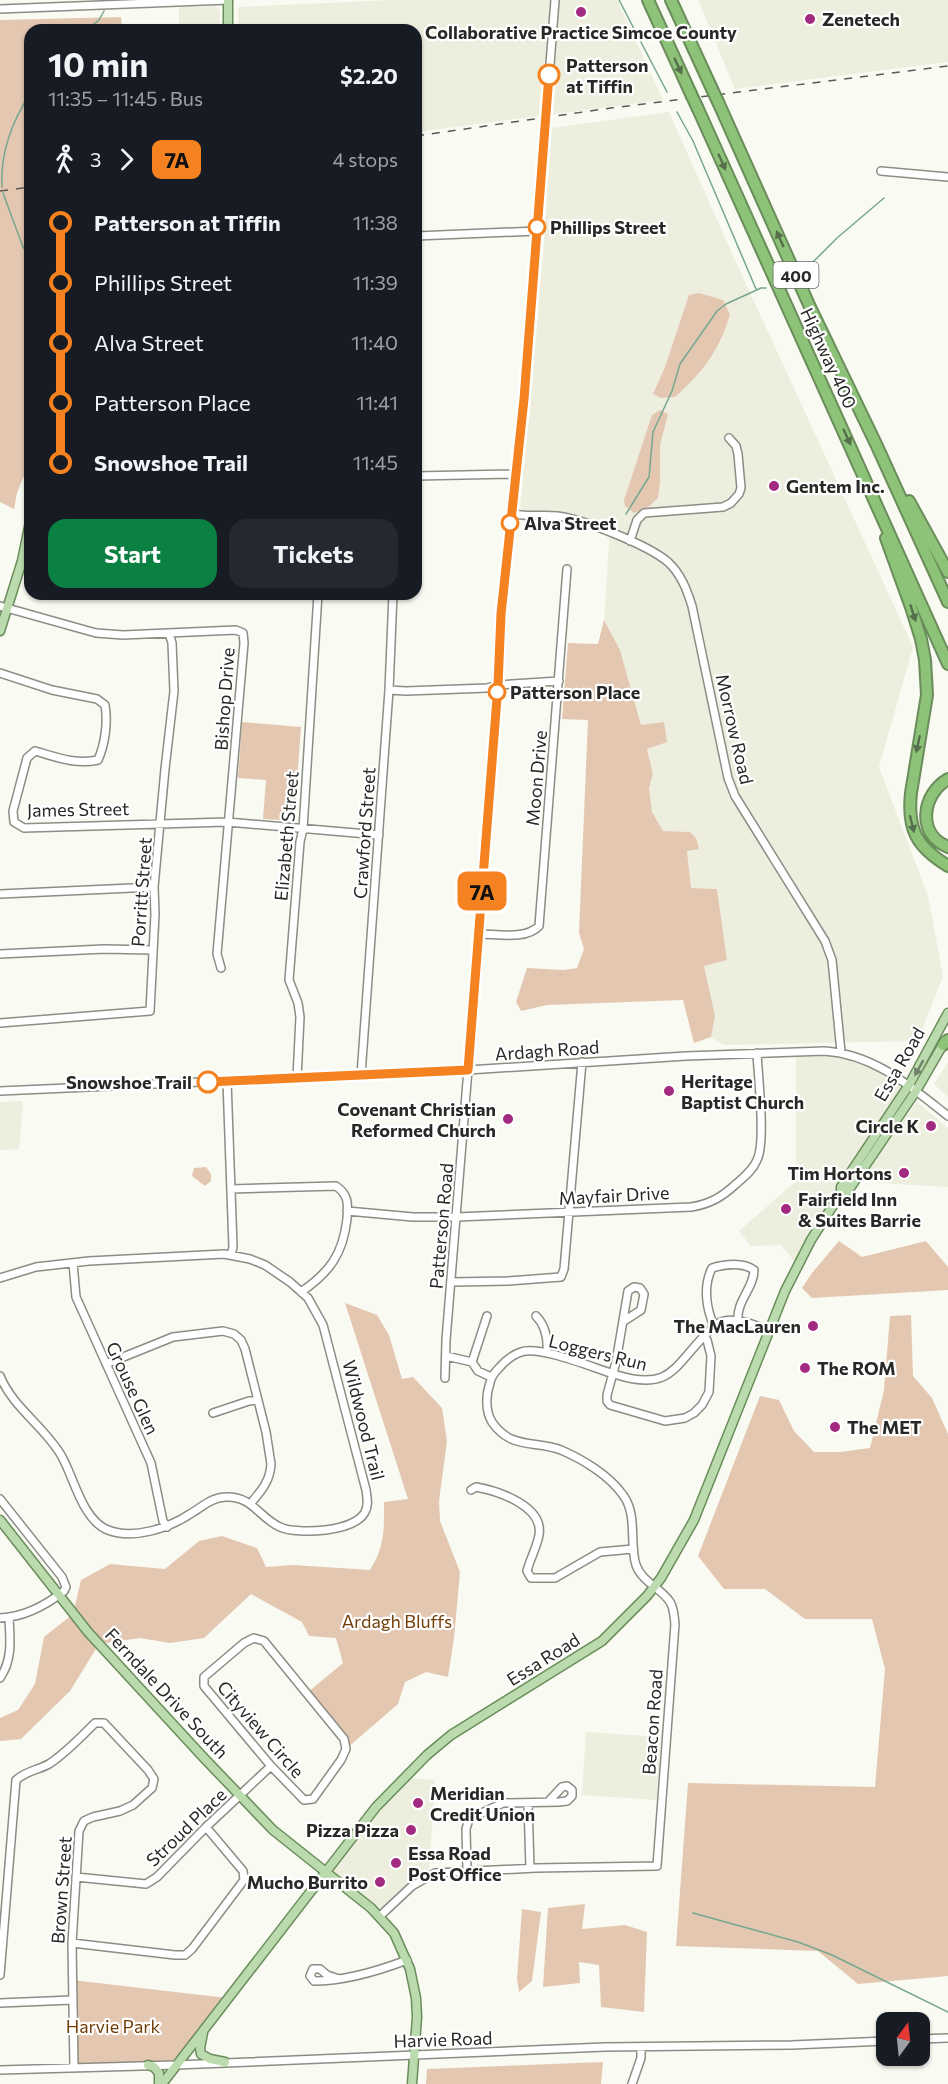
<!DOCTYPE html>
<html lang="en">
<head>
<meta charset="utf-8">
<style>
  :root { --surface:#171b24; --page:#242831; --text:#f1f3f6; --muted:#9ea1a6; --accent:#0b8043 }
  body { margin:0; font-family:Commissioner,sans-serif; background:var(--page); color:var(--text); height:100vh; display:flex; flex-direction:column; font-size:22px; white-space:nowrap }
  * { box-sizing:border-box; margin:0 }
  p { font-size:20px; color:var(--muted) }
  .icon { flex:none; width:33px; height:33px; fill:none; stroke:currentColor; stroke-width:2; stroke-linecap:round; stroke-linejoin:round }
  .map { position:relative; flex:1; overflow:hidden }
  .details { position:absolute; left:24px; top:24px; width:398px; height:576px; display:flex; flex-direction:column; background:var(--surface); border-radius:18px; box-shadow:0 2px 4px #0004 }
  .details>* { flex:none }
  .badge { padding:0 12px; border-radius:9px; font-size:21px; line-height:39px }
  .needle { width:39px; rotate:15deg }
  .controls { position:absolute; left:876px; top:2012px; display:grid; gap:12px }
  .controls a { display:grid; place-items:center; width:54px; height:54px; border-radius:12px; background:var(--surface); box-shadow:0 2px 4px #0004; font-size:30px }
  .map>.badge { position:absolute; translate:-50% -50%; box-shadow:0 0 0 3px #fff }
  .legs { display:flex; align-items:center; gap:9px; height:66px; padding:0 24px; font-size:20px }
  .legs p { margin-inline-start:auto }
  .head { display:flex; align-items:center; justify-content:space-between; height:102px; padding:0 24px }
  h1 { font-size:33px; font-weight:700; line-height:45px }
  .action { display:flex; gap:12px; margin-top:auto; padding:12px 24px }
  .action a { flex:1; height:69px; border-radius:18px; background:var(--accent); color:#fff; font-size:24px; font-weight:700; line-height:69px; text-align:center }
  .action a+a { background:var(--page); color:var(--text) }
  ul { padding:0 24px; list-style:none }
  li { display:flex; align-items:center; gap:21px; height:60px; font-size:22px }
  li i { display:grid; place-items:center; width:9px; height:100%; margin:0 8px; background:currentColor }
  li i::after { content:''; width:15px; height:15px; margin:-8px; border:4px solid; border-radius:50%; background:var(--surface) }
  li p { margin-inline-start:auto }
  li:first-child i { background:linear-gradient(#0000 50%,currentColor 0) }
  li:last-child i { background:linear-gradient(currentColor 50%,#0000 0) }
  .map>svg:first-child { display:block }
</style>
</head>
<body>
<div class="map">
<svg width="948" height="2084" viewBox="0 0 948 2084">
  <rect width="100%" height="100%" fill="#f9faf2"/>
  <path fill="#edeede" d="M 392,0 L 617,0 L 663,100 L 416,132 L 416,30 L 238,30 L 238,7 Z
    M 698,0 L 948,0 L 948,62 L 735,89 Z
    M 215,6 L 220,11 L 219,30 L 179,30 L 179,7 Z
    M 669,112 L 740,271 L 913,647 L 879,767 L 928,896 L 943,976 L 918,1041 L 723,1045 L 711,1037 L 715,1016 L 704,966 L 727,960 L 717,889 L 691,888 L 687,851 L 690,832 L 663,831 L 652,812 L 649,788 L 653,774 L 647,749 L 667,741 L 641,725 L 620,650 L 604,620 L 610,529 L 588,520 L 525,511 L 520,508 L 543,255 L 551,128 Z
    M 796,1052 L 841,1052 L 909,1085 L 907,1097 L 841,1193 L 798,1266 L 781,1245 L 751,1246 L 739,1231 L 794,1183 L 796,1170 Z
    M 948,1062 L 948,1097 L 934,1084 Z
    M 23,1101 L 19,1149 L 0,1150 L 0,1102 Z
    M 917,1102 L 948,1128 L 948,1187 L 878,1183 L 865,1174 Z
    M 586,1732 L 661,1737 L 657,1800 L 582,1795 Z
    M 404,1778 L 435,1780 L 429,1875 L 380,1916 L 326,1872 Z"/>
  <path fill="#e4c7b1" d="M 121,17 L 122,30 L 30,30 L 30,461 L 17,493 L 14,509 L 0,502 L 0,20 Z
    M 699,293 L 723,300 L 730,314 C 720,350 702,373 675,397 L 661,398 L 653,394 L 665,367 L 689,295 Z
    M 660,410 L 668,414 L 660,445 L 660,483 L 658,498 L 647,508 L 634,513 L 625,506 L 624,500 L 652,415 Z
    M 604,620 L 620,650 L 641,725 L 664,722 L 667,742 L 647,749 L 653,774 L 649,788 L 652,812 L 663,831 L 690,832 L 696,838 L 699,849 L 687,851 L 691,888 L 717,889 L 727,960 L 704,966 L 715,1016 L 711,1037 L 694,1043 L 683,1000 L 547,1005 L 521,1011 L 516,1002 L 527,968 L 564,970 L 577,968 L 584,949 L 579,933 L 588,720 L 562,719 L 568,643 L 598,644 Z
    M 242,722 L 301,727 L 294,821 L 263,819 L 266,780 L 238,778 Z
    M 206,1167 L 211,1174 L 211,1181 L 205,1186 L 192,1176 L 194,1168 Z
    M 839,1241 L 862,1257 L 926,1241 L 948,1267 L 948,1290 L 812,1298 L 802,1288 L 812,1273 Z
    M 345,1303 L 377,1315 L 389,1335 L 402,1379 L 413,1377 L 442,1408 L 447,1441 L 439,1501 L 440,1521 L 460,1572 L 454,1638 L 448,1677 L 426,1672 L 405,1682 L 398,1704 L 346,1749 L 344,1739 L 307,1693 L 343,1663 L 336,1638 L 309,1636 L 302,1622 L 251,1594 L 204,1638 L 170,1643 L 140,1638 L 99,1644 L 70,1691 L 21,1739 L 0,1741 L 0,1718 L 18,1710 L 35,1684 L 44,1637 L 73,1614 L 81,1580 L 110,1564 L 165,1569 L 199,1541 L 222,1536 L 257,1548 L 266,1567 L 293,1565 L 370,1570 C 385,1547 384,1528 384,1502 L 408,1499 Z
    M 911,1315 L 913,1376 L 932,1398 L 948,1434 L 948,1976 L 858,1984 L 818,1951 L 676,1946 L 688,1783 L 875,1787 L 885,1669 L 872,1619 L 805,1619 L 765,1589 L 724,1589 L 698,1556 L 760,1396 L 779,1400 L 794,1431 L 814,1452 L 840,1452 L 870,1448 L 884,1390 L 890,1316 Z
    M 585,1904 L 582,1929 L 625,1925 L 647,1932 L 644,2012 L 601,2007 L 599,1965 L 579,1962 L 580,1983 L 543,1987 L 548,1908 Z
    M 522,1909 L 541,1912 L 532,1981 L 519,1992 L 517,1979 Z
    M 72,1980 L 227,1998 L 176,2065 L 74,2067 Z
    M 603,2062 L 601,2084 L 426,2084 L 427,2069 Z"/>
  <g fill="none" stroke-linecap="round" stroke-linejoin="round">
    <path stroke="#76a890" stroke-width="1.5" d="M 619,0 L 667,92
      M 86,30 L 99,20 L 104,11
      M 677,112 L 693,141 L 756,289
      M 2,187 C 0,154 12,121 30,94
      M 3,193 L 23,247 L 30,257
      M 813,262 L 837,238 L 884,198
      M 626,514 L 649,477 L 653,432 L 672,391 L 680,364 L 717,311 L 726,304 L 761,288 L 766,288
      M 693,1913 L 798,1942 L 832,1955 L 948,2012"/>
    <g stroke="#8c8d85" stroke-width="10">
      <path id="minor" d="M 0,9 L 228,0
        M 881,171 L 948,177
        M 416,236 L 537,231
        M 416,476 L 516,474
        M 511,513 C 527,518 541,514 557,516 C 583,519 648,545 668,562 C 681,574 687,590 692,606 L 728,778 L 735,796 L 825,941 L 832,960 L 841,1052
        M 630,541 L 637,520 L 644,513 L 723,507 L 731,503 L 739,494 L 741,488 L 738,454 L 736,446 L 729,438
        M 0,606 L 96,633 L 123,635 L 236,630 L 243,633 L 244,643 L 217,954 L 221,968
        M 0,673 L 52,690 L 97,699 L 105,705 C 108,723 105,744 98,760 C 76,765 56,757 35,751 L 27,758 L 13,811 L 14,822 L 24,828 L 227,822 L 379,835
        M 389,690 L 406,691 L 487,688 L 498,685 L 559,681
        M 0,894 L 154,887
        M 479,934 C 497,934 526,940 539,926 L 567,569
        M 0,954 L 104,949 L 152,950
        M 0,1023 L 150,1011 L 155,914 L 154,887 L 165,769 L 174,691 L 172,643 L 169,633
        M 361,1075 L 389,690 L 393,594
        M 297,1078 L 300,1017 L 298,1003 L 289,980 L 300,842 L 303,829 L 318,594
        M 227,1081 L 233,1247 L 231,1255
        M 0,1091 L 468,1070 L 686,1056 L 824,1051 C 874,1054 910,1086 948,1116
        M 231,1189 L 336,1186 C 349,1195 348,1204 347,1219 C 343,1254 330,1272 301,1292
        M 347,1211 L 413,1217 L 457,1217 L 691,1207 C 710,1204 722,1197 736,1184 C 744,1177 753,1170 757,1160 C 766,1142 758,1076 757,1053
        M 73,1263 L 76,1297 L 151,1463 L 163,1521 L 167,1527
        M 0,1278 L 36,1267 L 89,1261 L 224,1254 L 250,1259 L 265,1265 L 290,1282 L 308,1298 L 323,1325 L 366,1490 C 367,1498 369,1505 365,1512 C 355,1532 298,1535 280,1527 C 259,1518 253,1496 226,1497 C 212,1497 202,1507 190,1514 C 169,1528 133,1540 108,1530 C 82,1520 74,1477 61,1455 C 44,1426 13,1408 0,1376
        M 452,1282 L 508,1281 L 561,1277 L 564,1269 L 582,1062
        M 536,1316 C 546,1326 548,1339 547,1353
        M 624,1321 L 641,1310 L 644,1294 L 640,1288 L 634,1287 L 628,1291 L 616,1362 L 607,1395 L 607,1401 L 610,1405 L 665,1421 L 685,1418 L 694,1413 L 702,1405 L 709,1392 L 711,1356 L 707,1340 L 704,1336
        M 714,1326 C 706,1308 703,1286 712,1268 C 725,1264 743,1262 754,1270 C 754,1288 736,1301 738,1321
        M 446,1356 L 472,1362 L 478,1371 L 491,1377
        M 472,1362 L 487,1316
        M 106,1364 L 173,1337 L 223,1331 L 234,1334 L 241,1340 L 245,1349 L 266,1432 L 271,1464 C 270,1481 262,1490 251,1503
        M 445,1378 L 446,1340 L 479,934 L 501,614 L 524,399 L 555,0
        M 213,1413 L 249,1401 L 258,1400
        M 471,1490 L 476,1487 C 498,1491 544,1506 539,1535 C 537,1547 530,1559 527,1571 L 531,1578 L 555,1578 L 600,1552 L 633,1549
        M 0,1499 L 62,1577 L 66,1587 L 64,1591 C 45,1606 25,1617 0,1618
        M 254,1638 L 264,1641 L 344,1739 L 346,1749 L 341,1760 L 313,1799 L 304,1800 L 271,1766 L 204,1686 L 204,1677 L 244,1643 Z
        M 0,1678 C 13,1659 10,1639 9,1618
        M 528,1803 L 530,1868
        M 467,1870 L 466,1829 L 469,1819 L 503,1803 L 559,1802 L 567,1801 L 572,1796 L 572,1790 L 567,1786 L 562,1787 L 549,1801
        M 76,1877 L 146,1884 L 157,1877 L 206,1827 L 271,1766
        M 380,1916 L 412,1886 L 435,1873 L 536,1868 L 657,1866 L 675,1624 C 674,1616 674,1608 670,1602 C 661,1588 642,1582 636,1565 C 629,1543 638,1515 623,1495 C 609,1475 582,1459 561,1450 C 535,1440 511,1450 492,1422 C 485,1411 486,1394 490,1383 C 491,1376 495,1372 499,1368 C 505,1361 512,1355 521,1352 C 540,1345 596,1369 617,1375 C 670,1391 673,1368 706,1334 C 711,1329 717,1322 724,1321 C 739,1318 755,1325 768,1330
        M 72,1943 L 175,1955 L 185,1955 L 192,1949 L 244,1880 L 243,1871 L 206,1827
        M 0,1975 L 16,1780 C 26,1771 38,1770 49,1764 C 66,1753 81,1737 95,1723 L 104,1723 L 148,1770 L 154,1779 L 152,1788 L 133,1805 L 120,1811 L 93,1817 L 84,1821 L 79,1831 L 72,1943 L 74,2067
        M 339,1979 L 327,1975 L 320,1969 L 313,1969 L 310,1976 L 314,1981 C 346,1981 378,1971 407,1960
        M 0,2003 L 72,2000
        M 920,2039 L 948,2038
        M 0,2070 L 176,2065 L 605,2047 L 792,2045 L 886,2041
        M 632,2084 L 641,2058 L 641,2047"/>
    </g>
    <g stroke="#6a8d5b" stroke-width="11">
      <path id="major" d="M 228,0 L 228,30
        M 0,631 L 22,561 L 30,522
        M 841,1193 L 848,1191 L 916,1091 L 945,1041
        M 0,1520 L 88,1632 L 203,1757 L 273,1830 L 371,1908 L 394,1933 L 410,1969 L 416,1998 L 417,2017 L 412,2084
        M 203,2033 L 200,2048 L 201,2054 L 210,2059 L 225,2062
        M 148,2065 L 154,2067 L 159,2073 L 159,2084
        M 162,2084 L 376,1807 L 427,1755 L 451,1735 L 602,1641 L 647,1596 L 661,1578 L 694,1520 L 785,1291 L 811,1240 L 841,1193 L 841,1187 L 909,1085 L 948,1013"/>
    </g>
    <g stroke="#6a8d5b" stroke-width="14">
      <path id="highway" d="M 648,0 L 691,94
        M 671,0 L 712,89
        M 719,104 L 810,307 L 876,444 L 948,602
        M 698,109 L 948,664
        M 909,501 L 948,572
        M 886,538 L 911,607 L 921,639 L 925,660 L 927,695 L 911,793 C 907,830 917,847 948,866
        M 948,779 C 922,794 916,834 948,847
        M 943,1045 L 948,1040"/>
    </g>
    <use href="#minor" stroke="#fff" stroke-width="7"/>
    <use href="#major" stroke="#bbdbae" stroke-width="8"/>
    <use href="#highway" stroke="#8dc378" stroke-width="10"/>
    <path stroke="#5a5b57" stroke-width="1.5" stroke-dasharray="8 8" stroke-linecap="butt" d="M 416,136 L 611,108 L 948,66
      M 0,191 L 30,187"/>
    <g stroke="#6a8d5b" stroke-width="14" stroke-linecap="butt">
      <path id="highway-bridge" d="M 712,89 L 719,104
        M 691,94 L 698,109"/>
    </g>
    <use href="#highway-bridge" stroke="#8dc378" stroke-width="10"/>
  </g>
  <defs><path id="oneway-solid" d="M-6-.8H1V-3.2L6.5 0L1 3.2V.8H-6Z" transform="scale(1.5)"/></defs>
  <g fill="#556e4b">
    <use href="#oneway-solid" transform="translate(678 66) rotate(65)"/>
    <use href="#oneway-solid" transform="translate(722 162) rotate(66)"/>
    <use href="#oneway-solid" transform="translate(780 239) rotate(-114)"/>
    <use href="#oneway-solid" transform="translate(847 437) rotate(65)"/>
    <use href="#oneway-solid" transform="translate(913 613) rotate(72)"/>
    <use href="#oneway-solid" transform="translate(918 744) rotate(102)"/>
    <use href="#oneway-solid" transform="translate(912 824) rotate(76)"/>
  </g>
  <use fill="#72826a" href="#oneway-solid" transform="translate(919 1068) rotate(119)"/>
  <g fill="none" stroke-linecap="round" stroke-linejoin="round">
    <g stroke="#fff" stroke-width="14">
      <path id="line-1" d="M 208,1082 L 468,1070 L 498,685 L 501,614 L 524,399 L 549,75"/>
    </g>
    <use href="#line-1" stroke="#f58220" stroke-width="9"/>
  </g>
  <g fill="#a22a81" stroke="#fff" stroke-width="2">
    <circle cx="581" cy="12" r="6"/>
    <circle cx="810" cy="19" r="6"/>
    <circle cx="774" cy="486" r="6"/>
    <circle cx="669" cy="1091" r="6"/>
    <circle cx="508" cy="1119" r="6"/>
    <circle cx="931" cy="1126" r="6"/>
    <circle cx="904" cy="1173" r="6"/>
    <circle cx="786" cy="1209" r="6"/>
    <circle cx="813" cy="1326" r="6"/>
    <circle cx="805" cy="1368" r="6"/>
    <circle cx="835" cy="1427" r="6"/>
    <circle cx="418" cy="1803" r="6"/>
    <circle cx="411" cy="1830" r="6"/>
    <circle cx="396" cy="1863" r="6"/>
    <circle cx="380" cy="1882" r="6"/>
  </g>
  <g fill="#fff" stroke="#f58220" stroke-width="3">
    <circle cx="549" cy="75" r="10"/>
    <circle cx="537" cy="227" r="8"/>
    <circle cx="510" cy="523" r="8"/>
    <circle cx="497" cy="692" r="8"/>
    <circle cx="208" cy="1082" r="10"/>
  </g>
  <g text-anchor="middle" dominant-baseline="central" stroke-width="4.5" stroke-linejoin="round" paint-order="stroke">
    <rect fill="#fff" stroke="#686967" stroke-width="1.5" x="773.5" y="262" width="45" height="26" rx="4.5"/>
    <g font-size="16" font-weight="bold" fill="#282926">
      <text x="796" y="275">400</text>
    </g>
    <g font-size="18" font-weight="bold" fill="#282926" stroke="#fff" text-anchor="start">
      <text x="822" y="19">Zenetech</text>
      <text x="581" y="32" text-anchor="middle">Collaborative Practice Simcoe County</text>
      <text x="786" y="486">Gentem Inc.</text>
      <text x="681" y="1081">Heritage<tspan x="681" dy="21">Baptist Church</tspan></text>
      <text x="496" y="1109" text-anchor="end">Covenant Christian<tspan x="496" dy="21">Reformed Church</tspan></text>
      <text x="919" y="1126" text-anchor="end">Circle K</text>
      <text x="892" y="1173" text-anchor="end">Tim Hortons</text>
      <text x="798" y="1199">Fairfield Inn<tspan x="798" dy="21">&amp; Suites Barrie</tspan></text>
      <text x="801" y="1326" text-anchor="end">The MacLauren</text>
      <text x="817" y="1368">The ROM</text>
      <text x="847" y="1427">The MET</text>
      <text x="430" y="1793">Meridian<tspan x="430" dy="21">Credit Union</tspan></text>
      <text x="399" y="1830" text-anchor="end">Pizza Pizza</text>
      <text x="408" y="1853">Essa Road<tspan x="408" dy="21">Post Office</tspan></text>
      <text x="368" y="1882" text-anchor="end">Mucho Burrito</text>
    </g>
    <g font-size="18" font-weight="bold" fill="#282926" stroke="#fff" text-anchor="start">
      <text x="566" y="65">Patterson<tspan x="566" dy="21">at Tiffin</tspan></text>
      <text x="550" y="227">Phillips Street</text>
      <text x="524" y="523">Alva Street</text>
      <text x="510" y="692">Patterson Place</text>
      <text x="192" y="1082" text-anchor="end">Snowshoe Trail</text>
    </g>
    <g font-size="18" fill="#282926" stroke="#fff">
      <text transform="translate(829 358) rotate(65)">Highway 400</text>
      <text transform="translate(224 699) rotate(-86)">Bishop Drive</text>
      <text transform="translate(735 729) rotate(77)">Morrow Road</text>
      <text transform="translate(536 778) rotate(-85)">Moon Drive</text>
      <text transform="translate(78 809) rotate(-1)">James Street</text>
      <text transform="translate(364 833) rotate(-86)">Crawford Street</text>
      <text transform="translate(286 836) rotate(-85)">Elizabeth Street</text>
      <text transform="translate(141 892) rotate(-86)">Porritt Street</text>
      <text transform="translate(547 1050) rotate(-4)">Ardagh Road</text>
      <text transform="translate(899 1064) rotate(-60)">Essa Road</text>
      <text transform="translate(614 1195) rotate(-3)">Mayfair Drive</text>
      <text transform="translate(441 1226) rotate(-85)">Patterson Road</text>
      <text transform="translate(598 1352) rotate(14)">Loggers Run</text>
      <text transform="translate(133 1388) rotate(65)">Grouse Glen</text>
      <text transform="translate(364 1420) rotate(76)">Wildwood Trail</text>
      <text transform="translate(543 1659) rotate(-32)">Essa Road</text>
      <text transform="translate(167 1693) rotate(47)">Ferndale Drive South</text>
      <text transform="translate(652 1722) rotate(-86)">Beacon Road</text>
      <text transform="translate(261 1729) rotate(49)">Cityview Circle</text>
      <text transform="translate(186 1827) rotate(-44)">Stroud Place</text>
      <text transform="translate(61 1890) rotate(-86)">Brown Street</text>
      <text transform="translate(443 2039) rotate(-2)">Harvie Road</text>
    </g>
    <g font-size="18" fill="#723e08" stroke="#fff">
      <text x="397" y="1621">Ardagh Bluffs</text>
      <text x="113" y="2026">Harvie Park</text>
    </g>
  </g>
</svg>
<div class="controls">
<a><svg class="needle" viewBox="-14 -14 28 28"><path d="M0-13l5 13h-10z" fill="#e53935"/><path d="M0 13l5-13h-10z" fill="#9ea1a6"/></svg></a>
</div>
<b class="badge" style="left:482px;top:891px;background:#f58220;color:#111">7A</b>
<section class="details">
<div class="head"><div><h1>10 min</h1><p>11:35 – 11:45 · Bus</p></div><b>$2.20</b></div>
<div class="legs"><svg class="icon" aria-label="walk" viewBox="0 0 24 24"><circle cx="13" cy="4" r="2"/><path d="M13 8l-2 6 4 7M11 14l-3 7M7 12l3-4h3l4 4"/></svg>3<svg class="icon" aria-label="forward" viewBox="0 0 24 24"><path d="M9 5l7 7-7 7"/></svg><b class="badge" style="background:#f58220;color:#111">7A</b><p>4 stops</p></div>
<ul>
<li><i style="color:#f58220"></i><b>Patterson at Tiffin</b><p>11:38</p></li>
<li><i style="color:#f58220"></i><span>Phillips Street</span><p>11:39</p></li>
<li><i style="color:#f58220"></i><span>Alva Street</span><p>11:40</p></li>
<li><i style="color:#f58220"></i><span>Patterson Place</span><p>11:41</p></li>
<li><i style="color:#f58220"></i><b>Snowshoe Trail</b><p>11:45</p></li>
</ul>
<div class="action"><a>Start</a><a>Tickets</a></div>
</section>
</div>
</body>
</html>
